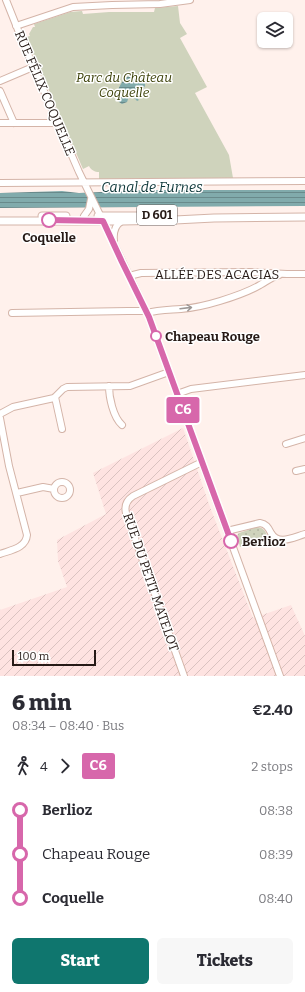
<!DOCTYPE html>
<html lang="en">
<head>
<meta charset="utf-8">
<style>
  :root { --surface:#fff; --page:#f7f7f7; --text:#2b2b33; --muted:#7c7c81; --accent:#0f766e }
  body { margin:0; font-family:Bitter,serif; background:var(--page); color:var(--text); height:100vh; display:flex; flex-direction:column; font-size:15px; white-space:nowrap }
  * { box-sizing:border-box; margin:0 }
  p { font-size:13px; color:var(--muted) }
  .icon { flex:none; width:22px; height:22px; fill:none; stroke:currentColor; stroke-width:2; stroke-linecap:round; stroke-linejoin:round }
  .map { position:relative; height:676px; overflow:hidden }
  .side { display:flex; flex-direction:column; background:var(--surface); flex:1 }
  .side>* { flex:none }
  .badge { padding:0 8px; border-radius:3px; font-size:14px; line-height:26px }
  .buttons { position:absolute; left:257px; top:12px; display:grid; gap:8px }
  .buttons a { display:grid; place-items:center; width:36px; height:36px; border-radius:6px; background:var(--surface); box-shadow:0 1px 3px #0004; font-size:20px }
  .scale { position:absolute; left:12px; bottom:10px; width:84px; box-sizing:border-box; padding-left:4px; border:2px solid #261a16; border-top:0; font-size:11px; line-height:14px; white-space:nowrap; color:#261a16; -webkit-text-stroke:3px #fff; paint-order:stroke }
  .map>.badge { position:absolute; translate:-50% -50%; box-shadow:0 0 0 2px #fff }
  .legs { display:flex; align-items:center; gap:6px; height:44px; padding:0 12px; font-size:13px }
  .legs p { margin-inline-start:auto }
  .head { display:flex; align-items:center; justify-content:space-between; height:68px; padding:0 12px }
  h1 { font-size:22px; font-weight:800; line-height:30px }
  .button { display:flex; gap:8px; margin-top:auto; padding:8px 12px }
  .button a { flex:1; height:46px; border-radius:6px; background:var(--accent); color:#fff; font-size:16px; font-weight:800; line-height:46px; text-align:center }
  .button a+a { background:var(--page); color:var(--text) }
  ul { padding:0 12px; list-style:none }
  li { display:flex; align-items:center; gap:14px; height:44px; font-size:15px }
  li i { display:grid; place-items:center; width:6px; height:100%; margin:0 5px; background:currentColor }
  li i::after { content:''; width:10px; height:10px; margin:-5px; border:3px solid; border-radius:50%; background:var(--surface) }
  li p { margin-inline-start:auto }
  li:first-child i { background:linear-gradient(#0000 50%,currentColor 0) }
  li:last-child i { background:linear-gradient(currentColor 50%,#0000 0) }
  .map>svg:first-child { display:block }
</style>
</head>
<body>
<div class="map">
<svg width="305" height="676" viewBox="0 0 305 676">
  <defs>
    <pattern id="industrial-furrows" width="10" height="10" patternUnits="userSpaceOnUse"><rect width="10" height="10" fill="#fee3e1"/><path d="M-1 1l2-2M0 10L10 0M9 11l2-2" fill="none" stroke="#dac2c0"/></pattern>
    <pattern id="grass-dots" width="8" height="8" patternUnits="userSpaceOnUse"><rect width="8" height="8" fill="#cfd3bc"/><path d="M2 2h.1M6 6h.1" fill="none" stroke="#b2b5a1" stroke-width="1.8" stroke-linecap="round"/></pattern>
    <pattern id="water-rules" width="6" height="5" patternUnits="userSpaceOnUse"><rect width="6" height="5" fill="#81abac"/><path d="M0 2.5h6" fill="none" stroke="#698a8b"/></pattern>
  </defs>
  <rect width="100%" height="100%" fill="#fff1ec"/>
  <path fill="url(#industrial-furrows)" d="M 183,428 L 210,507 L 253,618 L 291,605 L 305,636 L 305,676 L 0,676 L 0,610 L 67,587 L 58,561 L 57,540 L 106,514 L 93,473 Z"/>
  <path fill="url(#grass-dots)" d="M 257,527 C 265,528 266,532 268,539 L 240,547 C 239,542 235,537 239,533 Z"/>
  <path fill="#cfd3bc" d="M 178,6 L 180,23 L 187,34 L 180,38 L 207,87 L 195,93 L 229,155 L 233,178 L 99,179 L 99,172 C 95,172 91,170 89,166 L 83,169 L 26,37 L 30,36 L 29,34 L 33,27 L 35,27 L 34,24 L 70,12 L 82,11 L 83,14 L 109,12 L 154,12 L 155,8 Z"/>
  <path fill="url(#water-rules)" d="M 133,75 C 139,74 146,79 145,86 L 143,89 L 139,90 L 135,93 L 136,97 L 139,100 L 137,101 L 131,94 L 130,94 L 127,102 L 122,104 C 113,100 118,86 124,80 C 126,77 129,76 133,75 Z
    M 144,190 L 305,190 L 305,206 L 0,208 L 0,193 L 62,191 L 79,193 Z"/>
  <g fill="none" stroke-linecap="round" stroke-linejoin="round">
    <g stroke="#d4b4a8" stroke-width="8">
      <path id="minor" d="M 6,0 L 24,45 L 79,172 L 103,221 L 149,317 L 280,676
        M 16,26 L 73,7 L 112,5 L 160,4 L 190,0
        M 0,81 L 33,67
        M 0,91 L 14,123
        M 0,123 L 57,123
        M 0,183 L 305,181
        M 84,216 L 89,209 L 91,199
        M 114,241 C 113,232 115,225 122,221
        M 129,276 L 141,273 L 249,272 L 287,274 L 305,274
        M 12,313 L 128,311 L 146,311
        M 147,313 C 158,310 169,310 181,309 C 194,308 207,305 220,301 C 233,297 248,292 260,285 C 266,282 271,277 279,275
        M 109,386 C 109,397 113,417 122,425
        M 177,394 L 191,389 L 305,375
        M 55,397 L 62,429
        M 0,414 L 13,407 L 54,398 L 63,389 L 67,387 L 130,386 L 169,372
        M 0,418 L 9,466 L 27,535 C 26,548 11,550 0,554
        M 286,444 L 305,438
        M 296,471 L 305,469
        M54 490a8 8 0 1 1 16 0a8 8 0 1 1-16 0Z
        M 17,493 L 43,487 L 54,489
        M 227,531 L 260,523 C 266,524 268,527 271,533 C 278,546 294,537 305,534
        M 184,676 L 126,513 C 124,505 127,500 133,496 L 202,462"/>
    </g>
    <g stroke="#d4b4a8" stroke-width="9">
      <path id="major" d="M 42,216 L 66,216
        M 98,216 L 140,216
        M 0,221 L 122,221 L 175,220 L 214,218 L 305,217"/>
    </g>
    <use href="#minor" stroke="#fff" stroke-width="6"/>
    <use href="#major" stroke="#fff" stroke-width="7"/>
  </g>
  <defs><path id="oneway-shaft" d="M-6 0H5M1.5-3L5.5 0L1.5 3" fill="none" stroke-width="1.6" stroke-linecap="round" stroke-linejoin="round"/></defs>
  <use stroke="#9d9896" href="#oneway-shaft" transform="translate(186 308) rotate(-7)"/>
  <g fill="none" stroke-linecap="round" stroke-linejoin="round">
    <g stroke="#fff" stroke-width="9">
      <path id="line-1" d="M 49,220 L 103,221 L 122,262 L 149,317 L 231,541"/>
    </g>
    <use href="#line-1" stroke="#d767ab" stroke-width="6"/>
  </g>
  <g fill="#fff" stroke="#d767ab" stroke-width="2">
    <circle cx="49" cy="220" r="7"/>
    <circle cx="156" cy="336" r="5"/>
    <circle cx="231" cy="541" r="7"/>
  </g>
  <g text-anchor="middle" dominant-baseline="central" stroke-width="3" stroke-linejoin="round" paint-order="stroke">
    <rect fill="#fff" stroke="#675f5c" stroke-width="1" x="137" y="205" width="40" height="20" rx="3"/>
    <g font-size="12" font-weight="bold" fill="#261a16">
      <text x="157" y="215">D 601</text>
    </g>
    <g font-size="13" font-style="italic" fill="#3a3f06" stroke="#fff">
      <text x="124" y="77">Parc du Château<tspan x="124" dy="15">Coquelle</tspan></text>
    </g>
    <g font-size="13" fill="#261a16" stroke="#fff">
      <text transform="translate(45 93) rotate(67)">RUE FÉLIX COQUELLE</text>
      <text x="217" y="274">ALLÉE DES ACACIAS</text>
      <text transform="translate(151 582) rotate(71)">RUE DU PETIT MATELOT</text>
    </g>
    <g font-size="13" font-weight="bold" fill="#261a16" stroke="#fff" text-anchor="start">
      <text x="49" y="237" text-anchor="middle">Coquelle</text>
      <text x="165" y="336">Chapeau Rouge</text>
      <text x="242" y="541">Berlioz</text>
    </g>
    <g font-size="14" font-style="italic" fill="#0e3739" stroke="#fff">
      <text x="152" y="187">Canal de Furnes</text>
    </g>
  </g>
</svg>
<div class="buttons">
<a><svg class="icon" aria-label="layers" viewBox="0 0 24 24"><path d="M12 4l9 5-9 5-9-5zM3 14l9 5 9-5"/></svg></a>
</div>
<div class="scale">100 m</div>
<b class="badge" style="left:183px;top:410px;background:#d767ab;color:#fff">C6</b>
</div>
<section class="side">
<div class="head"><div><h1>6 min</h1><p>08:34 – 08:40 · Bus</p></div><b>€2.40</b></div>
<div class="legs"><svg class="icon" aria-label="walk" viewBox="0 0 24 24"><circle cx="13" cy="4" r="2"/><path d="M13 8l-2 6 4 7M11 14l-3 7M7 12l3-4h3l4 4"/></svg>4<svg class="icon" aria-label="forward" viewBox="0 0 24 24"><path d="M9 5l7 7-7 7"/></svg><b class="badge" style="background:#d767ab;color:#fff">C6</b><p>2 stops</p></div>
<ul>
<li><i style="color:#d767ab"></i><b>Berlioz</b><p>08:38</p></li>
<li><i style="color:#d767ab"></i><span>Chapeau Rouge</span><p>08:39</p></li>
<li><i style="color:#d767ab"></i><b>Coquelle</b><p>08:40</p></li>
</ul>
<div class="button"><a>Start</a><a>Tickets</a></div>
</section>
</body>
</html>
